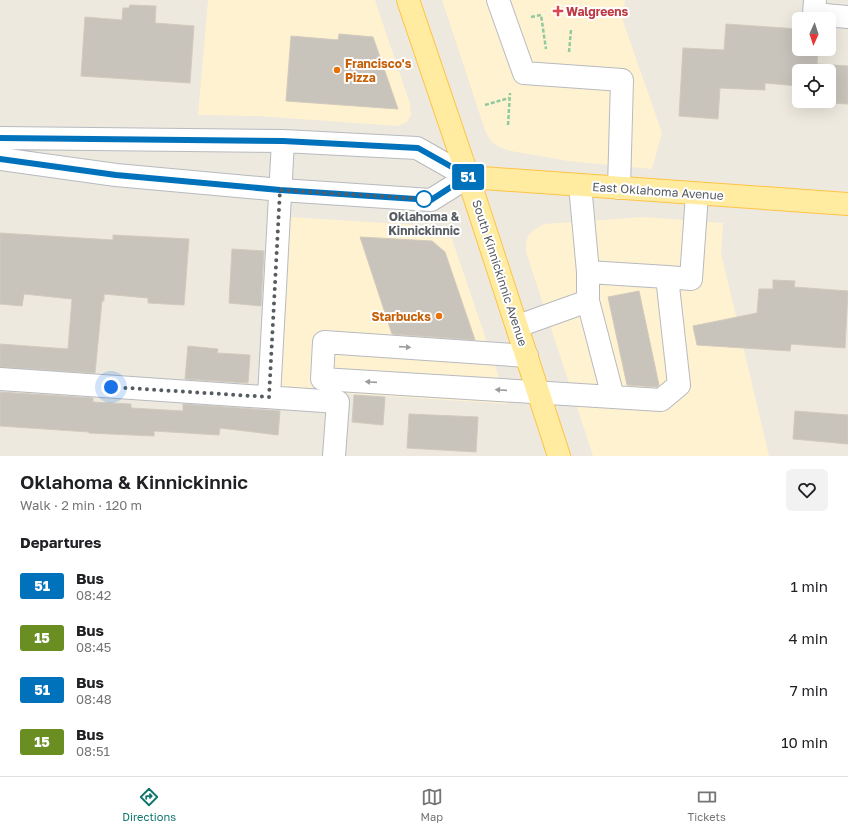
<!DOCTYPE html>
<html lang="en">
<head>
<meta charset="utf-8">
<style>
  :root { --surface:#fff; --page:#f2f2f2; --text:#202124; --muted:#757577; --line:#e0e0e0; --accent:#0f766e }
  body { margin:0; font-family:"Golos Text",sans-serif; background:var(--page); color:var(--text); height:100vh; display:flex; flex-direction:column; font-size:15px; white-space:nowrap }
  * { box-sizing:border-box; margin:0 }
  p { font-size:13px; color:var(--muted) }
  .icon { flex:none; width:22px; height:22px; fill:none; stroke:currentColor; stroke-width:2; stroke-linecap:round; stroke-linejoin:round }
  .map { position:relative; height:456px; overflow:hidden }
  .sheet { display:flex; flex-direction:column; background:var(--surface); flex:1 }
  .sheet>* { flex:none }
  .badge { padding:0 8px; border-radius:3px; font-size:14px; line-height:26px }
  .needle { width:26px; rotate:183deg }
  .controls { position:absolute; left:792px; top:12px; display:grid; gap:8px }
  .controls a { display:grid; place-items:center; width:44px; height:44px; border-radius:6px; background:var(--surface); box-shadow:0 4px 16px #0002; font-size:20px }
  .you { position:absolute; width:20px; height:20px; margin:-10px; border:3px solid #fff; border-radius:50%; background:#1a73e8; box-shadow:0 0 0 6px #1a73e833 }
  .map>.badge { position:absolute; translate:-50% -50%; box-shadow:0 0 0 2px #fff }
  h2 { padding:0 20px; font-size:15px; line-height:36px }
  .round { display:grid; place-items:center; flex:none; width:42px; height:42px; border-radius:6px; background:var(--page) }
  .overview { display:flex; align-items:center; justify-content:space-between; height:68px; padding:0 20px }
  h1 { font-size:19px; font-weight:600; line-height:30px }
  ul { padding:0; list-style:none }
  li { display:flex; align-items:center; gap:12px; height:52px; padding:0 20px }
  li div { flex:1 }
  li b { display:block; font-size:15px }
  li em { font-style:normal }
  li .badge { min-width:44px; font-weight:700; text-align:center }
  .tabs { display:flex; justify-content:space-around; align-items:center; height:56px; border-top:1px solid var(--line); background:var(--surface); font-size:11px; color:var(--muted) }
  .tabs a { display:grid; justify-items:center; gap:2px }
  .tabs .current { color:var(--accent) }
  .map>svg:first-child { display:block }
</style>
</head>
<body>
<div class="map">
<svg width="848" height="456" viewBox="0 0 848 456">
  <rect width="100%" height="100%" fill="#ede9de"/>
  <path fill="#fff2d1" d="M 208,0 L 375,0 L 410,104 L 411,115 L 407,122 L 398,126 L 257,116 L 198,115 Z
    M 442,0 L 625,0 L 623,21 L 662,133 L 652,169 L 568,161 L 511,151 L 499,147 L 492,142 L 486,133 Z
    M 290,217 L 432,226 L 439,227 L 449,233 L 452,239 L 508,404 L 279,389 Z
    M 644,217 L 723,223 L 721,253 L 769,456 L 593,456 L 526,252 L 526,243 L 528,236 L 532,231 L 544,224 Z"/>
  <path fill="#c8c3bb" stroke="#d2cabc" d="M 130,5 L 156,6 L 155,23 L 194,26 L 190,83 L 81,76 L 85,17 L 122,20 L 123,8 L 129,8 Z
    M 726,24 L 799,29 L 799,49 L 818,49 L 817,64 L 848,66 L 848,104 L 815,102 L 829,101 L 829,71 L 799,71 L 799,86 L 765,83 L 765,90 L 720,88 L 718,119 L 679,116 L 683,48 L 724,50 Z
    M 339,34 L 373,37 L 398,109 L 286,101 L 291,36 L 338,40 Z
    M 0,233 L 113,240 L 113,235 L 189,239 L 184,305 L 148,303 L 148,298 L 104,294 L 104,301 L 102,301 L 95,373 L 0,367 L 0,344 L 68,349 L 72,299 L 24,294 L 22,306 L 0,304 Z
    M 360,237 L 432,241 L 445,252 L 475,340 L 392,334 Z
    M 232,249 L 264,251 L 261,306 L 229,303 Z
    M 773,280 L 795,281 L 794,287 L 848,291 L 845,348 L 791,344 L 790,351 L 697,345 L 693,326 L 757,313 L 759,289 L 773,289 Z
    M 639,291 L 659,385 L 657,387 L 627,385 L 608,297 Z
    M 188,346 L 218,349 L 217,353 L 250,355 L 248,383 L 185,379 Z
    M 0,392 L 93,398 L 93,402 L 131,404 L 131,408 L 183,411 L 183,404 L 280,411 L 278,435 L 220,428 L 219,435 L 154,431 L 154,436 L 89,433 L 89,432 L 0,426 Z
    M 354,395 L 385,397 L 383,425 L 352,422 Z
    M 795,411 L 848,415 L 848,444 L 793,439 Z
    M 409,414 L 478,417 L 476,452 L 407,448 Z"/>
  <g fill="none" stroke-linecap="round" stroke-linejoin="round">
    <g stroke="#b7babf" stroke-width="24">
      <path id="minor" d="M 498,0 L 524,73 L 622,80 L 619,188
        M 815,0 L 814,14 L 848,17
        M 0,138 L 283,141 L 417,148 L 468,177 L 431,200 L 281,190 L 116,175 L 0,159
        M 580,185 L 588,272 L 667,277
        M 588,301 L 613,397
        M 518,326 L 588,301 L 588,272
        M 527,356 L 324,342 L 322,379 L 661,400 L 679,385 L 667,277 L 691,279 L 697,194
        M 0,379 L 338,402 L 334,456
        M 269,397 L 283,141"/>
    </g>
    <g stroke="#ffc345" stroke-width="24">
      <path id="major" d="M 408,0 L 468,177 L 559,456
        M 468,177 L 848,204"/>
    </g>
    <path stroke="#90c99d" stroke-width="2.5" stroke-dasharray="4 2" stroke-linecap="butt" d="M 531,17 L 541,15 L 546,49
      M 569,52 L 571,30
      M 485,105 L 509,98
      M 508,125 L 510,93"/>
    <use href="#minor" stroke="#fff" stroke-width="22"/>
    <use href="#major" stroke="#ffeca1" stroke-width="22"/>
  </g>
  <defs><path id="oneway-solid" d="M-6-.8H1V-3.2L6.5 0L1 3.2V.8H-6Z"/></defs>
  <g fill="#9a9da0">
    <use href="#oneway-solid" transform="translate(405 347) rotate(4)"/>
    <use href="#oneway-solid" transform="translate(371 382) rotate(-176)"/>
    <use href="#oneway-solid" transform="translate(501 390) rotate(-176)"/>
  </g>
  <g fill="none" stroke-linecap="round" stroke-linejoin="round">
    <g stroke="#fff" stroke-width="9">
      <path id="line" d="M 0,138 L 283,141 L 418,148 L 468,176 L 431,200 L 280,190 L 116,175 L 0,159"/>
    </g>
    <use href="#line" stroke="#0072bc" stroke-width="6"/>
    <path stroke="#575c61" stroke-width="4" stroke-dasharray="0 7.2" d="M 111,387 L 269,397 L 280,190 L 424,199"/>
  </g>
  <path fill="#e0444e" stroke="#fff" stroke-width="1.5" d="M556 5h4v4h4v4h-4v4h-4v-4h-4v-4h4z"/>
  <g fill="#e8710a" stroke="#fff" stroke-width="1.5">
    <circle cx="337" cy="70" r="4"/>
    <circle cx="439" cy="316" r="4"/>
  </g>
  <circle fill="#fff" stroke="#0072bc" stroke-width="2" cx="424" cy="199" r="8"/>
  <g text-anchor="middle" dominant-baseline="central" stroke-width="4" stroke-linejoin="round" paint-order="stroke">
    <g font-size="12" font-weight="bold" fill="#be3a42" stroke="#fff" text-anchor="start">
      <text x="566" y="11">Walgreens</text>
    </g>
    <g font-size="12" font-weight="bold" fill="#c56008" stroke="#fff" text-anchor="start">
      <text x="345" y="63">Francisco's<tspan x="345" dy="14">Pizza</tspan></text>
      <text x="431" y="316" text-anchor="end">Starbucks</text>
    </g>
    <g font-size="12" fill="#575c61" stroke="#fff">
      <text transform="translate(658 191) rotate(4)">East Oklahoma Avenue</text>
      <text transform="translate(500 273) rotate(72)">South Kinnickinnic Avenue</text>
    </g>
    <g font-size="12" font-weight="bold" fill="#575c61" stroke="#fff">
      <text x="424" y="216">Oklahoma &amp;<tspan x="424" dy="14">Kinnickinnic</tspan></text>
    </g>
  </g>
</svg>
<div class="controls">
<a><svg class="needle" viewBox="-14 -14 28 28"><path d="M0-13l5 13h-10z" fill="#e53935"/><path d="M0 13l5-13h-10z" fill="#757577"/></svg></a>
<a><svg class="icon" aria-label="locate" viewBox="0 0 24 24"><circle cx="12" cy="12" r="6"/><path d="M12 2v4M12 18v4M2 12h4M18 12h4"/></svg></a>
</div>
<div class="you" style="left:111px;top:387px"></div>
<b class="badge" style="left:468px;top:177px;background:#0072bc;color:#fff">51</b>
</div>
<section class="sheet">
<div class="overview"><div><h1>Oklahoma &amp; Kinnickinnic</h1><p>Walk · 2 min · 120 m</p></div><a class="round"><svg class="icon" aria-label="heart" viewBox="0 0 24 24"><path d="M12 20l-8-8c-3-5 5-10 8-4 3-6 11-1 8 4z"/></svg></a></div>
<h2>Departures</h2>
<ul>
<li><span class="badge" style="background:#0072bc;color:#fff">51</span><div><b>Bus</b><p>08:42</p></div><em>1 min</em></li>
<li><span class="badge" style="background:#6b8e23;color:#fff">15</span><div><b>Bus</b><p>08:45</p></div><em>4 min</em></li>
<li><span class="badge" style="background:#0072bc;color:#fff">51</span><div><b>Bus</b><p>08:48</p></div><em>7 min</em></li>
<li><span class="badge" style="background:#6b8e23;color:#fff">15</span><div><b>Bus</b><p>08:51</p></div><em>10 min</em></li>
</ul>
</section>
<nav class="tabs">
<a class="current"><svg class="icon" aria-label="directions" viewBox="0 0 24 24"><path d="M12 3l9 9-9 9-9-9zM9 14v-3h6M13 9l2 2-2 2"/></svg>Directions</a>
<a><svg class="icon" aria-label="map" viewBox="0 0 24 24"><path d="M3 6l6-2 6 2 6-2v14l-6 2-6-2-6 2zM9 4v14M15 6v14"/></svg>Map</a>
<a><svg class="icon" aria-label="tickets" viewBox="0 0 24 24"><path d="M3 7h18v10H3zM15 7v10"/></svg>Tickets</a>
</nav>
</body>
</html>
